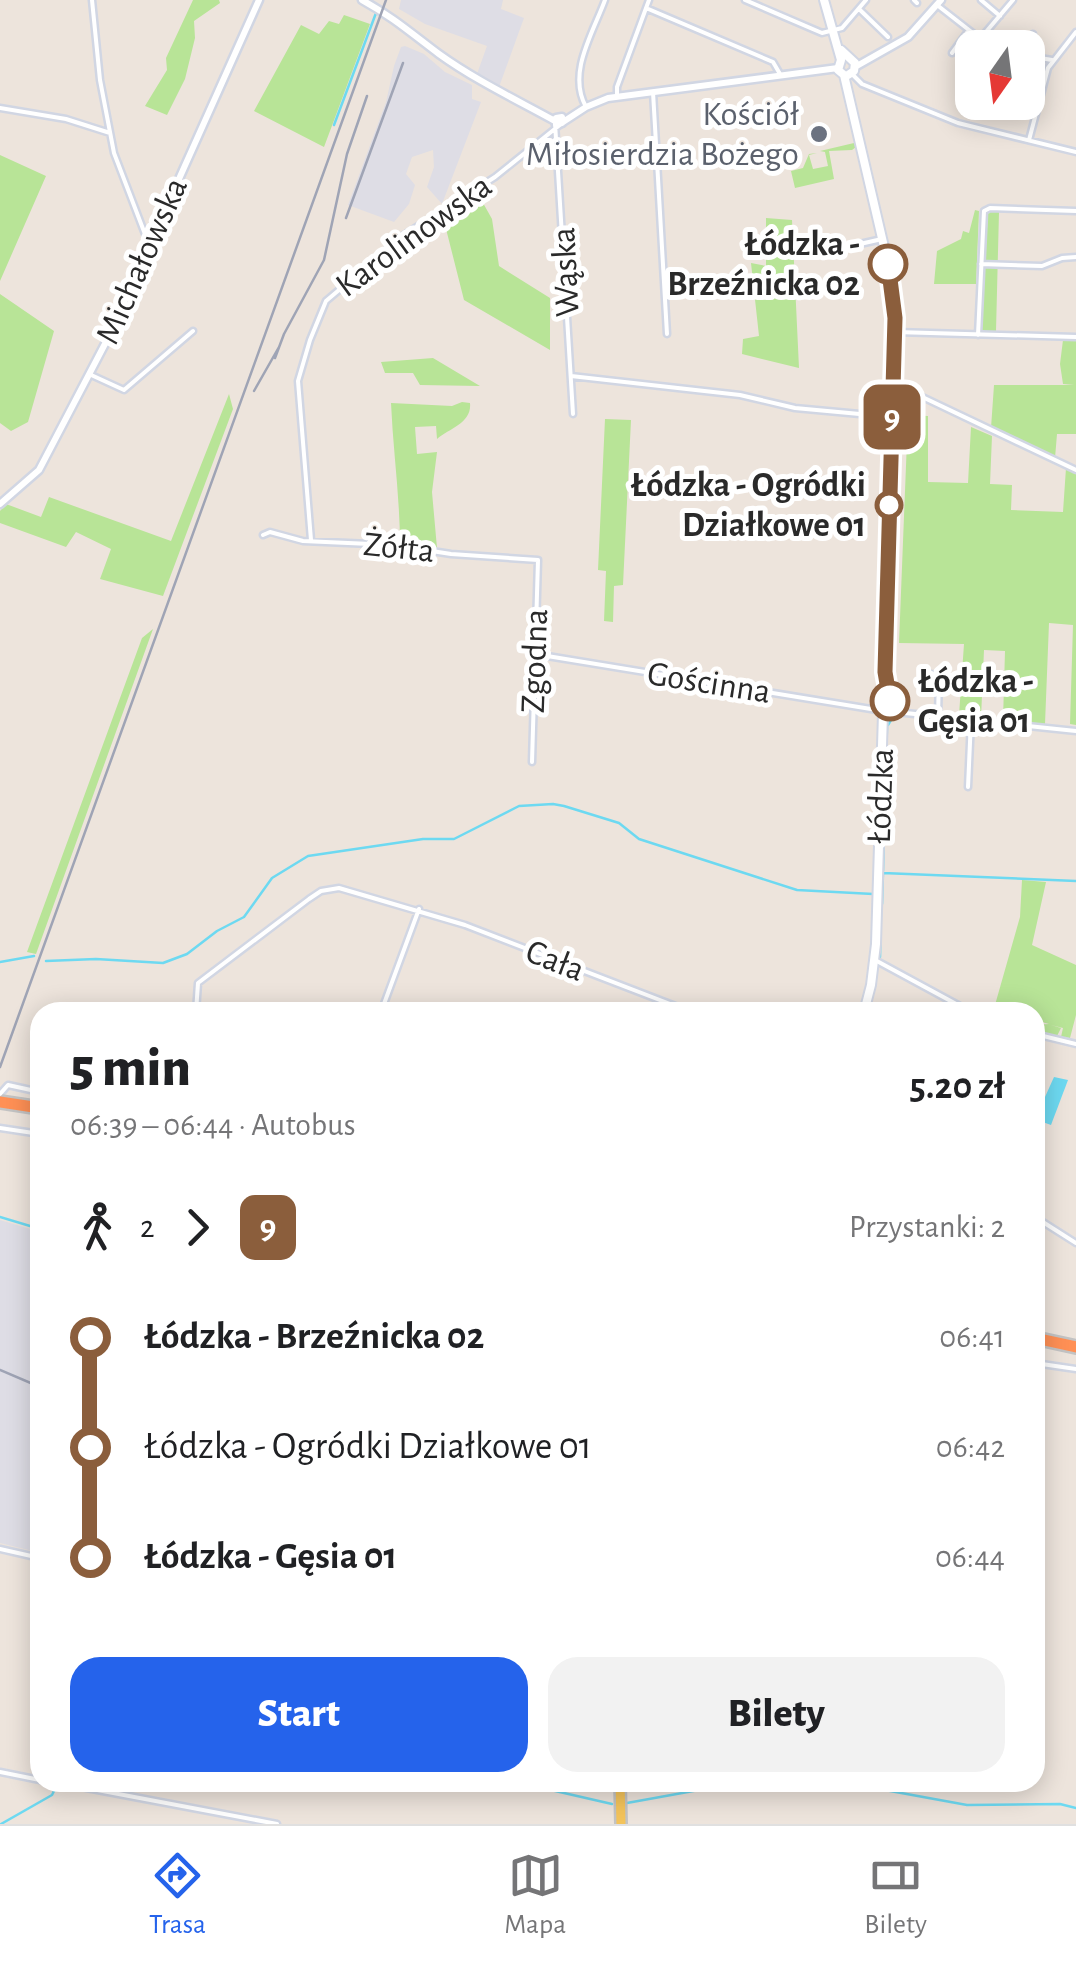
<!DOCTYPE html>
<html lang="pl">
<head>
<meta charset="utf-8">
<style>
  :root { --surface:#fff; --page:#f2f2f2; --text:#202124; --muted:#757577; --line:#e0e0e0; --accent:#2563eb }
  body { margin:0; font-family:"Alegreya Sans",sans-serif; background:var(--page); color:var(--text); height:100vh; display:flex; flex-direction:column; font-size:38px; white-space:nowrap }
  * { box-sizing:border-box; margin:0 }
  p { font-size:32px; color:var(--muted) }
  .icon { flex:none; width:55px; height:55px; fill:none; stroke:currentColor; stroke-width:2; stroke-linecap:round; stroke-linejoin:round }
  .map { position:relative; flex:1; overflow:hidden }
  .sheet { position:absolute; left:30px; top:1002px; width:1015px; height:790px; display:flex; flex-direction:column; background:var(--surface); border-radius:30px; box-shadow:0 5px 25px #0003 }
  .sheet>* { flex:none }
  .badge { padding:0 20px; border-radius:15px; font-size:35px; line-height:65px }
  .needle { width:65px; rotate:194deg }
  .controls { position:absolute; left:955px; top:30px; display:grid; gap:20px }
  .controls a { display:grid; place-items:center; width:90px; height:90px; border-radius:20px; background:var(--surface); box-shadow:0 5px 25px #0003; font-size:50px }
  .map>.badge { position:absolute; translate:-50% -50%; box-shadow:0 0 0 5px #fff }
  .legs { display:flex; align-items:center; gap:15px; height:110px; padding:0 40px; font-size:32px }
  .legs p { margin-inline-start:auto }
  .headline { display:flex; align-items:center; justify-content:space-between; height:170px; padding:0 40px }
  h1 { font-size:55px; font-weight:800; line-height:75px }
  .button { display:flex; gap:20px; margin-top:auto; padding:20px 40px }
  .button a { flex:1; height:115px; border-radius:30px; background:var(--accent); color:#fff; font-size:40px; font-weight:800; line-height:115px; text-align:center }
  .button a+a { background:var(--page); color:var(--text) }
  ul { padding:0 40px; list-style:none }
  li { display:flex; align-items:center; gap:35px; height:110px; font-size:38px }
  li i { display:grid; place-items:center; width:15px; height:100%; margin:0 12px; background:currentColor }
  li i::after { content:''; width:25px; height:25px; margin:-12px; border:8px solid; border-radius:50%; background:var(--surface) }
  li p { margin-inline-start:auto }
  li:first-child i { background:linear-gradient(#0000 50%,currentColor 0) }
  li:last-child i { background:linear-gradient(currentColor 50%,#0000 0) }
  .tabs { display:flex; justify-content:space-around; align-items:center; height:140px; border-top:2px solid var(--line); background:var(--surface); font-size:28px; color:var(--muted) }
  .tabs a { display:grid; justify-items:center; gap:5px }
  .tabs .on { color:var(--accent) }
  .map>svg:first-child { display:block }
</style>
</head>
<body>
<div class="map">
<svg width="1076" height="1824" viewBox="0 0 1076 1824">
  <rect width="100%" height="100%" fill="#ede4dc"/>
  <path fill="#dedde5" d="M 401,0 L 503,0 L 501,9 L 524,18 L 499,87 L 477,74 L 487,46 L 425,24 L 399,9 Z
    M 405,46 L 424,54 L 445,72 L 472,85 L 472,99 L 481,102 L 442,204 L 427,187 L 434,167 L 433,150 L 412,157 L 406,174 L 415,185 L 409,204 L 394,222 L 348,205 L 386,102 L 394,66 L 401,47 Z
    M 0,1220 L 40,1232 L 37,1552 L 0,1543 Z"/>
  <path fill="#b8e497" d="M 193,0 L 219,0 L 220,3 L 194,21 L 195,38 L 185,79 L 167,115 L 145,106 L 167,70 L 166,58 Z
    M 344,15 L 370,24 L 324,147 L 254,111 L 301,25 L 319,34 L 329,21 L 339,24 Z
    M 854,143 L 856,147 L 852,150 L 829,151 L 834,179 L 795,188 L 791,171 L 803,168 L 809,154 L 817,153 L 809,155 L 813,169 L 828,166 L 825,152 L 820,151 Z
    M 0,155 L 46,176 L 0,281 Z
    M 478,194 L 492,219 L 499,266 L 550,298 L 550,350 L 464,300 L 442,213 Z
    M 975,210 L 979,211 L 976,284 L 934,284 L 937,251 L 961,239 L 963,231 L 969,233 Z
    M 988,212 L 999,212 L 996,331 L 981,331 Z
    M 766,218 L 792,220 L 799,368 L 742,354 L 743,339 L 759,336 L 751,263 L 766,266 Z
    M 0,294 L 54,331 L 28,422 L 11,431 L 0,423 Z
    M 1076,339 L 1076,434 L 1057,434 L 1055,458 L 991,428 L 994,385 L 1074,385 L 1063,384 L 1060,364 L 1063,340 Z
    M 433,358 L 480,386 L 420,385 L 413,373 L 385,373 L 381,362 Z
    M 229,394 L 233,409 L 163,596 L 100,579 L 111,549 L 76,532 L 66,547 L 0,523 L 0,511 L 6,504 L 41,517 L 49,497 L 171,541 Z
    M 462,402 L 470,403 C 472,423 450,428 437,439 L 436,426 L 415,427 L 417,454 L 437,452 L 432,492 L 437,548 L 400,545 C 400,498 393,450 391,403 L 452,406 Z
    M 908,415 L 928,416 L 928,482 L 968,483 L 971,427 L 992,436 L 990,484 L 1012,485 L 1011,510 L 1063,512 L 1066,468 L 1076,472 L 1076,725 L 1070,724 L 1073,625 L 1049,623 L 1045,724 L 1003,720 L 1005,651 L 984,650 L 981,718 L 959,715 L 964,644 L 899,643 Z
    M 605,419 L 631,420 L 623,585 L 614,586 L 613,622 L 604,621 L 606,571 L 598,570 Z
    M 153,629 L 36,954 L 27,952 L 142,638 Z
    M 1022,880 L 1046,882 L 1032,945 L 1076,965 L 1076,1015 L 1070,1038 L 1061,1037 L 1063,1028 L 1051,1025 L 1061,1028 L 1057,1036 L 1035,1032 L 1035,1025 L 1049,1024 L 1035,1020 L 1035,1012 L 993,1012 L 1020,917 Z"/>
  <path fill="#6dd9f1" d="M 1054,1077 L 1068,1080 L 1051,1125 L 1037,1120 L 1036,1117 Z"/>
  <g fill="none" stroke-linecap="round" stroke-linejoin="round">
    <path stroke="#6dd9f1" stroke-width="2.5" d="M 334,125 L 376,13
      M 892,556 L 893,527
      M 890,636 L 892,561
      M 889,675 L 890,642
      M 895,693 L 895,709
      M 888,725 L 894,715
      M 883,871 L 887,727
      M 882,904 L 883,873 L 1076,881
      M 880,957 L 881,909
      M 46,961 L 96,959 L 163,963 L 187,954 L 217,931 L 244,917 L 272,878 L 308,856 L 423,839 L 454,839 L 519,806 L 553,804 L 564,806 L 619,823 L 639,839 L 797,890 L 873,894
      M 0,962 L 34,956
      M 0,1217 L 40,1229
      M 516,1782 L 612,1804
      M 841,1782 L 967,1805 L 1060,1804 L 1076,1808
      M 627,1803 L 743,1782
      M 1,1824 L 52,1795 L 56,1787"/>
    <g stroke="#d1d6e3" stroke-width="9">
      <path id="minor" d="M 92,0 L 100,80 L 114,153 L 148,242
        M 745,0 L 822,33 L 842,28 L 866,0
        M 914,0 L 917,3
        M 981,0 L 1000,16
        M 937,5 L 992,48
        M 646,8 L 773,62 L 780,74
        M 859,9 L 888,37
        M 980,39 L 1013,0
        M 1022,48 L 1033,34
        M 952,53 L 969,30
        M 1028,56 L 1052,60
        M 852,74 L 862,84 L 958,123 L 1076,152
        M 653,92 L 667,334
        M 617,96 L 617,87 L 649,0
        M 586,107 C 567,73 593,33 605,0
        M 0,108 L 66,119 L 110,133
        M 555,123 L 573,414
        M 1029,140 L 1048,68 L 1076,32
        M 816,254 L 882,239
        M 981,264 L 1042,266 L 1062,258 L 1076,257
        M 895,332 L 1076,337
        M 978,335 L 984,211 L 990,208 L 1076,211
        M 89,374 L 124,390 L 193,331
        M 571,376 L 740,395 L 795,408 L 892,417
        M 895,384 L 1076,470
        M 263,535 L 270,532 L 303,541 L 393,545 L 451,554 L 538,560 L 532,762
        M 311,540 L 298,381 L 310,340 L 326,301 L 404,235 L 495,177 L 561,124
        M 535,654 L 877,710 L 1076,731
        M 930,674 L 939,675 L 938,717
        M 968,787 L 971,720
        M 875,960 L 971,1012
        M 196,1012 L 198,983 L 309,899 L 321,891 L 339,888 L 465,925 L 691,1012
        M 381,1012 L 419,909
        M 1035,1034 L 1076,1044
        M 0,1094 L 8,1085 L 40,1092
        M 0,1128 L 40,1134
        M 1035,1217 L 1076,1243
        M 1035,1363 L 1076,1369
        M 0,1549 L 40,1558
        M 0,1772 L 40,1780
        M 55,1782 L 277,1824"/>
    </g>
    <g stroke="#d1d6e3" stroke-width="11">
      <path id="tertiary" d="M 362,0 C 393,17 411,33 439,54 C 475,80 517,100 555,121
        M 855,67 L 908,37 L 941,0
        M 562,117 L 562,123 L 556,124 L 556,118 Z
        M 563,122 L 586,107 L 608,98 L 838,68
        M 0,504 L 39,470 L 107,340 L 259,0"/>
    </g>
    <g stroke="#d1d6e3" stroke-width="12">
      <path id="secondary" d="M 824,0 L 841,60 L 838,70 L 844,75 L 888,264 L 895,318 L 876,944 L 871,985 L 864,1012
        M 841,50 L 855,63 L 854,71 L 848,75"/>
    </g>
    <g stroke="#c3c3c3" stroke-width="14">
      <path id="primary" d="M 620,1782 L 621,1824"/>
    </g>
    <g stroke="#c3c3c3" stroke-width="16">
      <path id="motorway" d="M 0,1102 L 40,1108
        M 1035,1338 L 1076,1347"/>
    </g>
    <use href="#minor" stroke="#fff" stroke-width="4"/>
    <use href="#tertiary" stroke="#fff" stroke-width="6"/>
    <use href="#secondary" stroke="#fff" stroke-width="8"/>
    <use href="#primary" stroke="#f3c35b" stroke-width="9"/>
    <use href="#motorway" stroke="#ff9055" stroke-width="11"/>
    <path stroke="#9fa4b5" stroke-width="2.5" d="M 346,218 L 403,63
      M 275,358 L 284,334 L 324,260 L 347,154 L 367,96
      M 254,391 L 279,347
      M 0,1067 L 386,0
      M 0,1370 L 40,1387"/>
  </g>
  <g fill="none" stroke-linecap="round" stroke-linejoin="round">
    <g stroke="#fff" stroke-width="22">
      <path id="line-1" d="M 888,264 L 895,318 L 885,672 L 890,701"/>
    </g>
    <use href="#line-1" stroke="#8b5e3c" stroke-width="15"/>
  </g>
  <circle fill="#6b7280" stroke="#fff" stroke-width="4" cx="819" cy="134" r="10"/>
  <g fill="#fff" stroke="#8b5e3c" stroke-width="5">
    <circle cx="888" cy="264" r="18"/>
    <circle cx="889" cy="505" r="12"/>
    <circle cx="890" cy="701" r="18"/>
  </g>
  <g text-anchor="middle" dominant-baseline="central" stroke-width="10" stroke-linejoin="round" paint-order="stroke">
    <g font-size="35" fill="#5b616d" stroke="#fff" text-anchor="end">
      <text x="799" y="114">Kościół<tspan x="799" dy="40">Miłosierdzia Bożego</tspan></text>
    </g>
    <g font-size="35" fill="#2a2a2a" stroke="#fff">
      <text transform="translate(414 236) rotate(-36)">Karolinowska</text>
      <text transform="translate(142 261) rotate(-66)">Michałowska</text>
      <text transform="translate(566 272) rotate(-93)">Wąska</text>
      <text transform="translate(399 548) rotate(6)">Żółta</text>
      <text transform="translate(535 661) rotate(-88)">Zgodna</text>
      <text transform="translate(709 683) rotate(9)">Gościnna</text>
      <text transform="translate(881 796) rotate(-88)">Łódzka</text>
      <text transform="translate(555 961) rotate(21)">Cała</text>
    </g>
    <g font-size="35" font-weight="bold" fill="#2a2a2a" stroke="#fff" text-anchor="end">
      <text x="860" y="244">Łódzka -<tspan x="860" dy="40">Brzeźnicka 02</tspan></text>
      <text x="866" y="485">Łódzka - Ogródki<tspan x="866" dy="40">Działkowe 01</tspan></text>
      <text x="918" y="681" text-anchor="start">Łódzka -<tspan x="918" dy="40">Gęsia 01</tspan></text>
    </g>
  </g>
</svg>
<div class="controls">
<a><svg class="needle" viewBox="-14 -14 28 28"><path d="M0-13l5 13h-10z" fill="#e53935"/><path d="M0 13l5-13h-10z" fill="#757577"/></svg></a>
</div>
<b class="badge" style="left:892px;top:417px;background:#8b5e3c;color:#fff">9</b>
<section class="sheet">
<div class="headline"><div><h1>5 min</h1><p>06:39 – 06:44 · Autobus</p></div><b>5.20 zł</b></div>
<div class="legs"><svg class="icon" aria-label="walk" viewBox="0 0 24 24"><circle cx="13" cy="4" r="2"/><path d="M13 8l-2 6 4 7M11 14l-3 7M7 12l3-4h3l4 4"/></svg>2<svg class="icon" aria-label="forward" viewBox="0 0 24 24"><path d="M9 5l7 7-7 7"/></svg><b class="badge" style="background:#8b5e3c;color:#fff">9</b><p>Przystanki: 2</p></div>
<ul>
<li><i style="color:#8b5e3c"></i><b>Łódzka - Brzeźnicka 02</b><p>06:41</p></li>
<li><i style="color:#8b5e3c"></i><span>Łódzka - Ogródki Działkowe 01</span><p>06:42</p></li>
<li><i style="color:#8b5e3c"></i><b>Łódzka - Gęsia 01</b><p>06:44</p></li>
</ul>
<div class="button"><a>Start</a><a>Bilety</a></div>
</section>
</div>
<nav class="tabs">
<a class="on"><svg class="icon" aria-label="directions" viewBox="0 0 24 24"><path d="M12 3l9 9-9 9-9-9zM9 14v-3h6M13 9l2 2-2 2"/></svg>Trasa</a>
<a><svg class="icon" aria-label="map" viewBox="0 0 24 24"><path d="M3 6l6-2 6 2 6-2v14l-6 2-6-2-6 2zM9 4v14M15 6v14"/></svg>Mapa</a>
<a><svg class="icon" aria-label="tickets" viewBox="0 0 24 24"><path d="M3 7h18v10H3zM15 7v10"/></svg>Bilety</a>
</nav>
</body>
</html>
